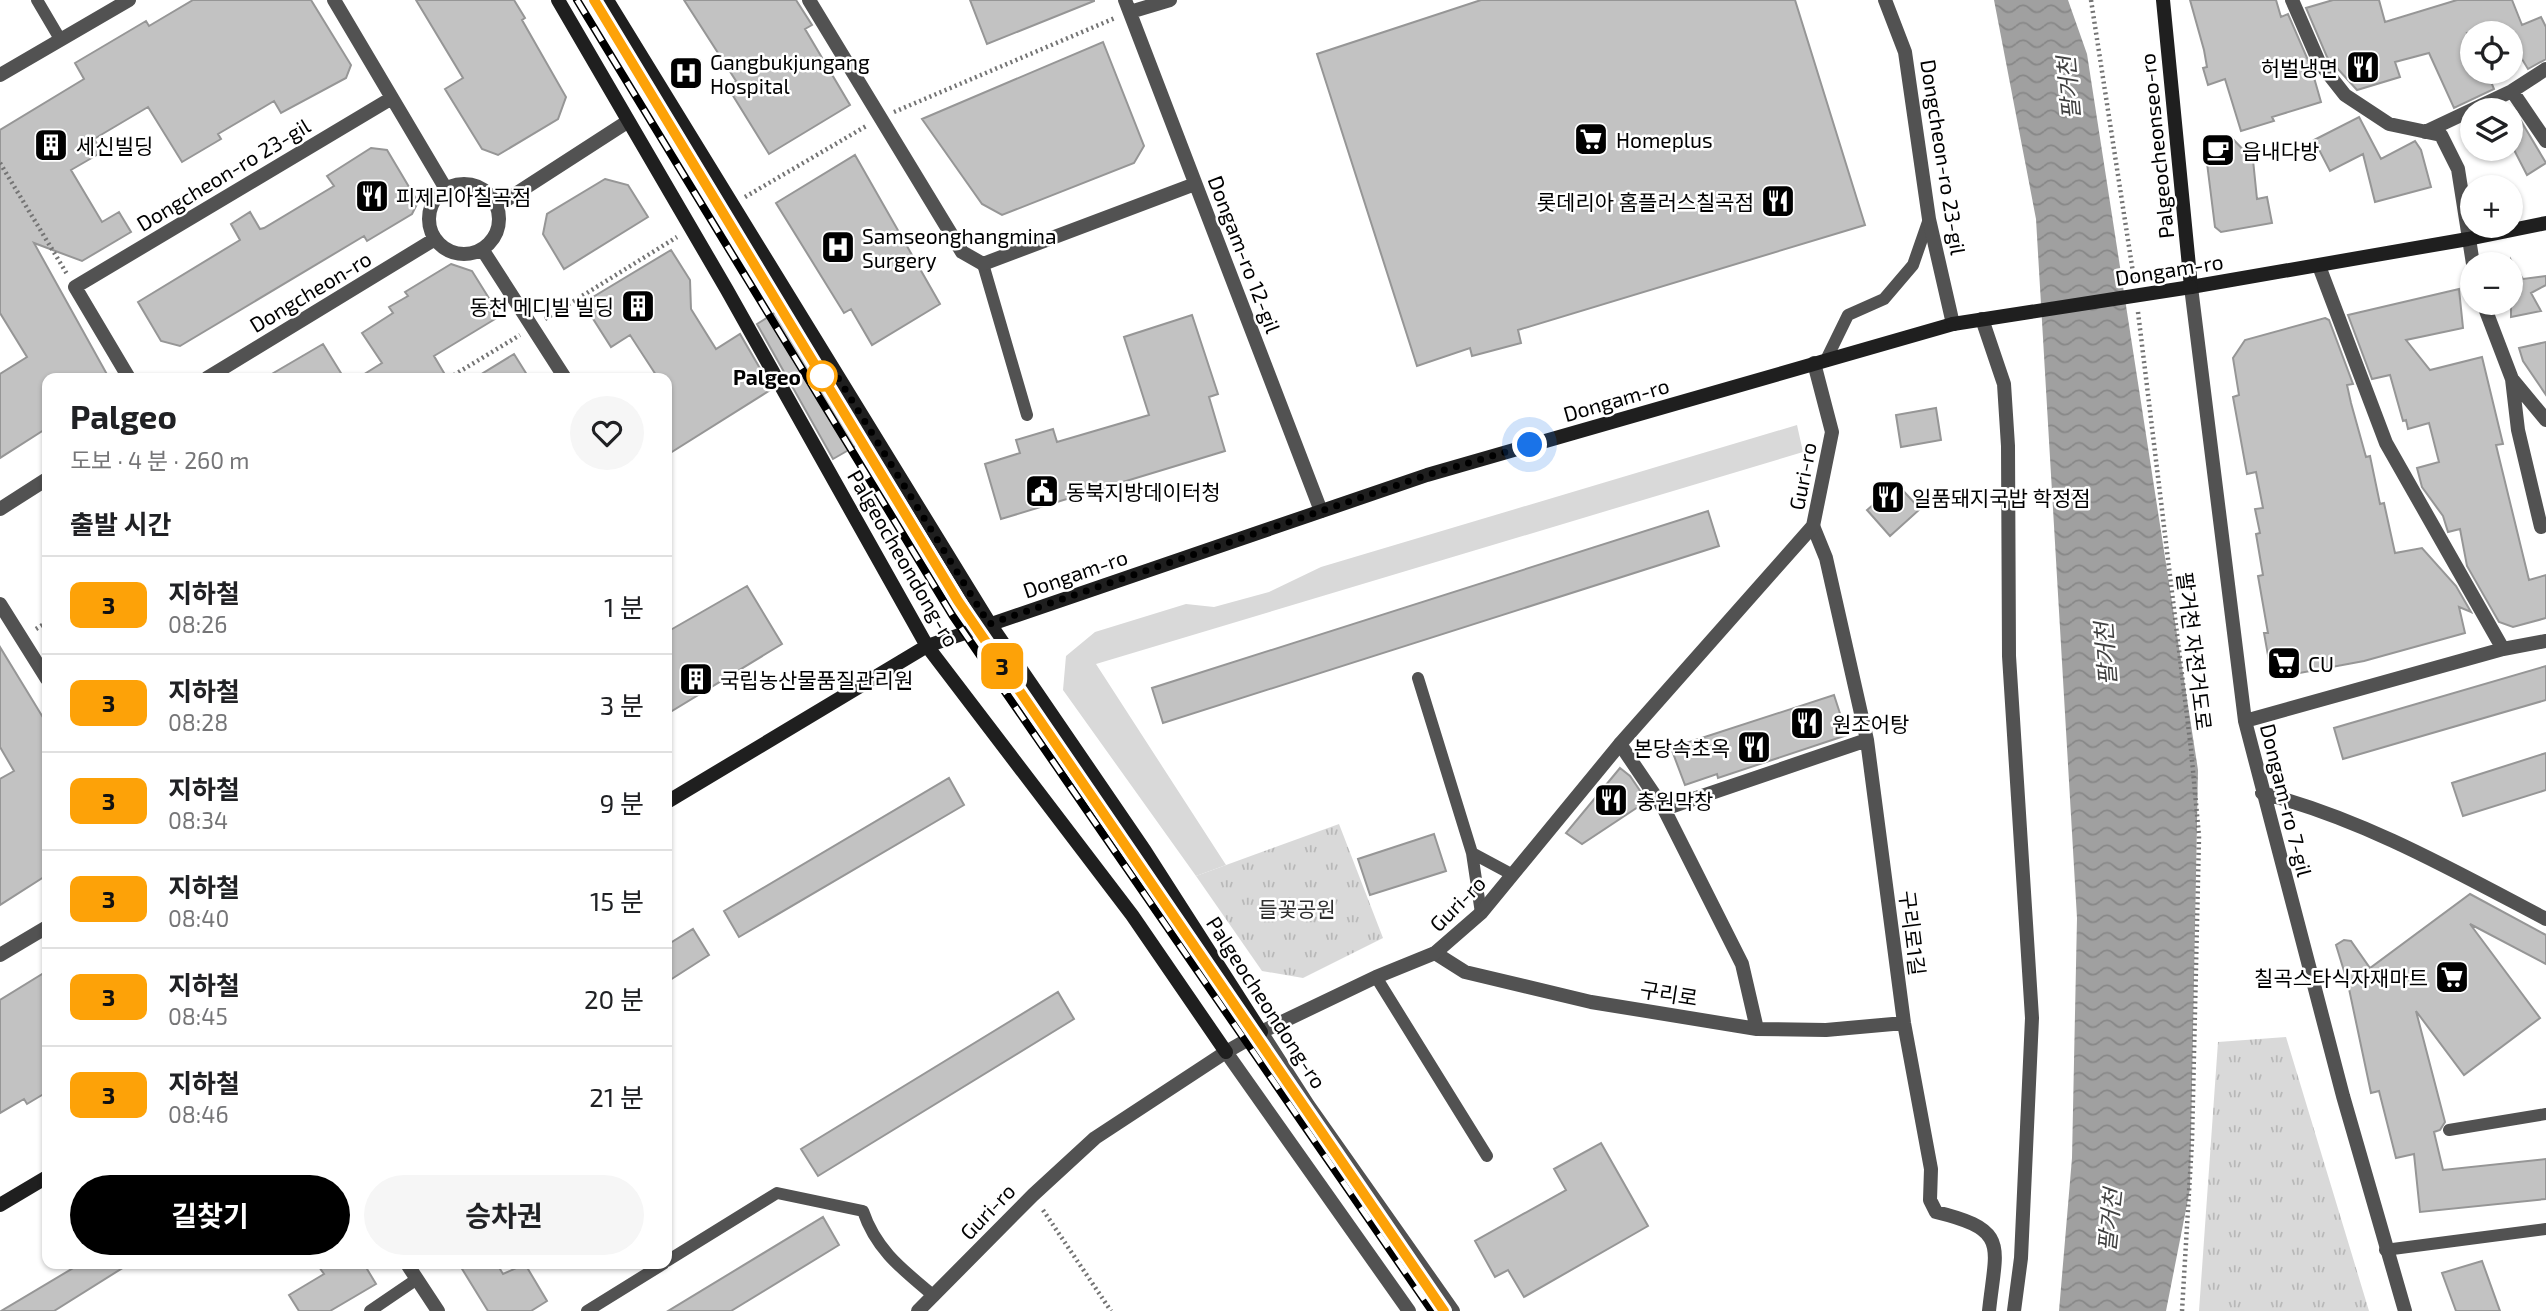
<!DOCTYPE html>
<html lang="ko">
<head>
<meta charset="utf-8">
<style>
  :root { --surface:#fff; --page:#f6f6f6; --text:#202124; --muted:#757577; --line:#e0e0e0; --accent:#000 }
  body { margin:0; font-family:"Exo 2","Noto Sans KR",sans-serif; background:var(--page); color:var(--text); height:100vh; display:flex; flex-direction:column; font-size:26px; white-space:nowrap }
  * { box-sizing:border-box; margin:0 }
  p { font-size:23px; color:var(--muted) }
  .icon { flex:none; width:38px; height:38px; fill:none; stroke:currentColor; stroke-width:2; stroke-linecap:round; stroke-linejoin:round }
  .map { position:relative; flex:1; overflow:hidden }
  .details { position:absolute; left:42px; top:373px; width:630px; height:896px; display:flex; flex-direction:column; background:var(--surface); border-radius:14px; box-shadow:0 2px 5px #0004 }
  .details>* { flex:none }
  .badge { padding:0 14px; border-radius:10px; font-size:24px; line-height:46px }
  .tools { position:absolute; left:2460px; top:21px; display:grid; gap:14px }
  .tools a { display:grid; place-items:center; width:63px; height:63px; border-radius:50%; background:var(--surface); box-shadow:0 2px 5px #0004; font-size:35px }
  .you { position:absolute; width:35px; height:35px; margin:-18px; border:5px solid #fff; border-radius:50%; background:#1a73e8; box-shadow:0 0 0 10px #1a73e833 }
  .map>.badge { position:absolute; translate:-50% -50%; box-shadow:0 0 0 4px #fff }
  h2 { padding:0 28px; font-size:26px; line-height:63px }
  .round { display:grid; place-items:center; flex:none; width:74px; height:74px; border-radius:37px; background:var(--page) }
  .summary { display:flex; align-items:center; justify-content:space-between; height:119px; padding:0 28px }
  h1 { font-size:33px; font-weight:700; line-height:52px }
  .button { display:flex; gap:14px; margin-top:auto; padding:14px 28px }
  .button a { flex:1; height:80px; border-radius:42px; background:var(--accent); color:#fff; font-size:28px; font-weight:700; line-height:80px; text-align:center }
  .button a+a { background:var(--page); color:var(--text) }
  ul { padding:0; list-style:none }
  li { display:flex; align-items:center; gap:21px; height:98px; padding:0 28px; border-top:2px solid var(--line) }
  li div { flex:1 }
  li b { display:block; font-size:26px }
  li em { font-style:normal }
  li .badge { min-width:77px; font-weight:700; text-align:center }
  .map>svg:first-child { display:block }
</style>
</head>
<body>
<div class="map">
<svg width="2546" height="1311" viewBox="0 0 2546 1311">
  <defs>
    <pattern id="park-tufts" width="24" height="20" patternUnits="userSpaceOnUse" patternTransform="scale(1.75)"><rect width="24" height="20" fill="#d9d9d9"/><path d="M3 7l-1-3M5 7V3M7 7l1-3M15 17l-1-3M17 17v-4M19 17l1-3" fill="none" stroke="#b8b8b8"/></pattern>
    <pattern id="water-waves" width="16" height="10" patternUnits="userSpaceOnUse" patternTransform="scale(1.75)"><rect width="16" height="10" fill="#a0a0a0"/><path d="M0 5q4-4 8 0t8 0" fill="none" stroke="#888"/></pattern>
  </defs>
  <rect width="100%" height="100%" fill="#fff"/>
  <path fill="#d9d9d9" d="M 1797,425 L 1803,452 L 1096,664 L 1226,865 L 1196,876 L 1063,690 L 1066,656 L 1095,632 L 1186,604 L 1214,607 L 1269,592 L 1321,567 Z"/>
  <path fill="url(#park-tufts)" d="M 1339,824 L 1383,938 L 1303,978 L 1262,971 L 1196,876 Z
    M 2286,1037 L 2369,1311 L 2199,1311 L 2218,1042 Z"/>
  <path fill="url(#water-waves)" d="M 1994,0 L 2068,0 L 2087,54 L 2198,770 L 2190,1189 L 2166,1311 L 2059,1311 L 2072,1158 L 2077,918 L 2036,219 Z"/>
  <path fill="#c2c2c2" stroke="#969696" stroke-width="2" d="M 193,0 L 311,0 L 351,65 L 346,78 L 281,113 L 274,101 L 218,134 L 221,139 L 182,162 L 148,107 L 94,139 L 102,152 L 71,170 L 102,222 L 119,212 L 131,232 L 82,261 L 34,243 L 109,378 L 47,378 L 47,428 L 0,458 L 0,374 L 27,357 L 0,313 L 0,130 L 84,79 L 75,63 L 146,21 L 149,26 Z
    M 416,0 L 514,0 L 525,18 L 522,20 L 566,97 L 558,119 L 498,155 L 482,149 L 445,89 L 463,78 Z
    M 684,0 L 796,0 L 812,25 L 805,29 L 850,105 L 769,154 L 727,86 L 736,81 Z
    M 970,0 L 1094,0 L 1094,1 L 987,44 Z
    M 1481,0 L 1795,0 L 1865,225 L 1518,330 L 1521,343 L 1472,356 L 1470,348 L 1417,366 L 1317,54 Z
    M 2190,0 L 2276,0 L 2281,17 L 2288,14 L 2311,67 L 2321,102 L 2272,117 L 2274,121 L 2241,131 L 2225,79 L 2208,85 L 2203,68 L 2207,67 L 2204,50 Z
    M 2333,0 L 2379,0 L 2385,22 L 2457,0 L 2512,0 L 2522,25 L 2541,17 L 2546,27 L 2546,59 L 2528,69 L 2511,41 L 2511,33 L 2467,33 L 2473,53 L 2473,72 L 2487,72 L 2494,89 L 2454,108 L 2429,53 L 2395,62 L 2400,77 L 2357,90 L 2327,57 L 2306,8 Z
    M 1103,42 L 1144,146 L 1134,163 L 1002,215 L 982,204 L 922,119 Z
    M 2359,117 L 2381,159 L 2415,141 L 2421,150 L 2431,187 L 2375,202 L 2363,154 L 2330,171 L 2314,140 Z
    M 2521,121 L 2546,163 L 2527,175 L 2511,144 L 2511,126 Z
    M 2230,136 L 2253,160 L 2257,199 L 2267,197 L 2272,223 L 2221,232 L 2215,227 L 2204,139 Z
    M 371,148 L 387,150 L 418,202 L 412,214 L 367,241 L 364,236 L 180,346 L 161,341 L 138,302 L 240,240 L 231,224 L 250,212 L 260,229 L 264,228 L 334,186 L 327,176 Z
    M 855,155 L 940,304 L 872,345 L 851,309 L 844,313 L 776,203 Z
    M 605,179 L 628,185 L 648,217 L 564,269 L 543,234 L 547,214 Z
    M 671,250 L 690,280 L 691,309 L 716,349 L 740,334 L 772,389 L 667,455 L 667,378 L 658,378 L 630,335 L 611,347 L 583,303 Z
    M 2511,260 L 2523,279 L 2546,276 L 2546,285 L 2531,293 L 2541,311 L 2511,317 Z
    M 451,264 L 472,271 L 500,316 L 434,356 L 447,378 L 358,378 L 382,363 L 362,333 L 393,313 L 389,307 L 408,296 L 405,292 Z
    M 2459,289 L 2463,328 L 2406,340 L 2430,370 L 2482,357 L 2503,444 L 2496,445 L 2529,580 L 2546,575 L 2546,618 L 2513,627 L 2499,622 L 2467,566 L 2460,529 L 2448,532 L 2443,516 L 2422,487 L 2417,468 L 2439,462 L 2429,423 L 2408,429 L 2406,420 L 2403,421 L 2390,375 L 2372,379 L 2348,315 Z
    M 784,307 L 866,440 L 833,459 L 757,324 Z
    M 1192,315 L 1218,394 L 1209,397 L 1225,451 L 1001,519 L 985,464 L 1020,453 L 1016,440 L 1053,429 L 1057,442 L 1149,415 L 1124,337 Z
    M 2325,318 L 2329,320 L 2353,384 L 2347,385 L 2351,403 L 2366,457 L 2370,456 L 2380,504 L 2384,503 L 2395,553 L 2422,548 L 2456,586 L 2471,612 L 2459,607 L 2465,633 L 2364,661 L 2289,675 L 2269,661 L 2264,633 L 2268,633 L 2258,576 L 2263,575 L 2256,534 L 2260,533 L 2255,509 L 2263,508 L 2256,472 L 2247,474 L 2233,397 L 2239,395 L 2233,358 L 2245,340 Z
    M 2546,342 L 2546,395 L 2523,361 L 2519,348 Z
    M 323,344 L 344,378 L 265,378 Z
    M 514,354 L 529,378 L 475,378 Z
    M 1936,408 L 1941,440 L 1901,447 L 1896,415 Z
    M 1897,484 L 1920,509 L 1890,536 L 1867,510 Z
    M 1708,511 L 1719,546 L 1163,723 L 1152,688 Z
    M 747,586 L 782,644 L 667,714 L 667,632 Z
    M 0,647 L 47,724 L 47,875 L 0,905 L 0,779 L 14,771 L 0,747 Z
    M 2546,666 L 2546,700 L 2343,759 L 2334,728 Z
    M 1834,695 L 1847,735 L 1718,778 L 1717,774 L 1685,785 L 1671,748 Z
    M 2546,753 L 2546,790 L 2463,816 L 2452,783 Z
    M 1620,768 L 1630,776 L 1647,801 L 1582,844 L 1566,833 Z
    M 949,778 L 964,805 L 739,937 L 724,911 Z
    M 1434,834 L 1446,871 L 1370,895 L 1358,859 Z
    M 2470,894 L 2546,935 L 2546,964 L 2470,924 L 2540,1018 L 2464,1075 L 2416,1011 L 2445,1122 L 2440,1130 L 2434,1132 L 2443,1170 L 2546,1159 L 2546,1199 L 2420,1212 L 2414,1154 L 2396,1158 L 2379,1091 L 2371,1093 L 2348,984 L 2336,945 L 2344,940 L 2351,941 L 2370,968 Z
    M 693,929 L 709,955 L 667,982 L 667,945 Z
    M 47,971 L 47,1092 L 27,1104 L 24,1099 L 0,1113 L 0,1000 Z
    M 1058,992 L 1074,1019 L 818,1176 L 801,1149 Z
    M 1601,1143 L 1648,1226 L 1524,1297 L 1508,1270 L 1495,1277 L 1475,1241 L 1566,1190 L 1554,1169 Z
    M 823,1217 L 839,1245 L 731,1311 L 668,1311 Z
    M 2482,1261 L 2500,1311 L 2456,1311 L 2442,1273 Z
    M 80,1264 L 129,1264 L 54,1311 L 1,1311 Z
    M 317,1264 L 364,1264 L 376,1284 L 330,1311 L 299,1311 L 289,1295 L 324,1274 Z
    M 459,1264 L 497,1264 L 503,1274 L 525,1264 L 547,1301 L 531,1311 L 488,1311 Z"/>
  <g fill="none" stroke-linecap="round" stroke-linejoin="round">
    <path stroke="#747474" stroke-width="4.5" stroke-dasharray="2 3.5" stroke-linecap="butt" d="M 2091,0 L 2134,279
      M 894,112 L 1115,18
      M 0,163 L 67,274
      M 745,197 L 868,125
      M 2138,312 L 2191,749 L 2199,836 L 2192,1141 L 2182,1311
      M 545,319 L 677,237
      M 449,378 L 520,335
      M 36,629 L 47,622
      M 1043,1210 L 1111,1311"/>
    <path stroke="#525252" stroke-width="12" d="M 37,0 L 60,39
      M 983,264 L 1027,415
      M 1826,360 L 1848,315 L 1884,299 L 1913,265 L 1929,219
      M 1418,678 L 1472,853
      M 1481,913 L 1472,853 L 1513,875
      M 1376,977 L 1487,1156
      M 2449,1130 L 2546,1114
      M 2385,1250 L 2546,1229
      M 667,1261 L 777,1193 L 863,1211 C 876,1250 903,1270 934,1296
      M 370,1311 L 417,1279
      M 587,1311 L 663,1264"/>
    <path stroke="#525252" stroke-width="14" d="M 334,0 L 446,189
      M 809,0 L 962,252 L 983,264 L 1195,184
      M 1125,0 L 1321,511
      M 1885,0 L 1905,52 L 1929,219 L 1953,324
      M 2292,0 L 2319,62 L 2345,95 L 2389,124 L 2441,135 L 2458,169 L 2473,264
      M 1130,12 L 1170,0
      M 0,75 L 129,0
      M 2512,91 L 2546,141
      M 2425,132 L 2512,91 L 2546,69
      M429 219a35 35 0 1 1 70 0a35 35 0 1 1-70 0Z
      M 497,206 L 627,122
      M 482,249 L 565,378
      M 2319,266 L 2386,443 L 2503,649
      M 2191,287 L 2245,721 L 2343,1096 L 2405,1311
      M 2483,303 L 2512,379 L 2518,430 L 2541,527
      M 1982,319 L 2004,384 L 2008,446 L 2009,656 L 2032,1018 L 2021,1258 L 2014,1311
      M 129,378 L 75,287 L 392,98
      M 207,378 L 435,239
      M 2512,379 L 2546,420
      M 0,509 L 47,479
      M 1813,526 L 1826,558 L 1867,740 L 1904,1023 L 1931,1169 L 1930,1200 L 1936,1212 C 2010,1230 1996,1245 1989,1311
      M 2245,721 L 2503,649 L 2546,641
      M 1620,744 L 1664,809 L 1742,964 L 1757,1029
      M 2262,793 C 2363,819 2453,870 2546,919
      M 1664,809 L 1867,740
      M 1435,953 L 1465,972 L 1591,1002 L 1757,1029 L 1826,1030 L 1904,1023
      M 0,955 L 47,927"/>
    <path stroke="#525252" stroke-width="14" d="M 0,604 L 47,679
      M 1261,1032 L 1308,1105 L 1453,1311
      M 1226,1052 L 1409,1311
      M 407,1264 L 438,1311
      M 918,1311 L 1033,1195 L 1095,1138 L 1226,1052 L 1261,1032 L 1376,977 L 1435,953 L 1481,913 L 1620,744 L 1813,526 L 1832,432 L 1814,363"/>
    <path stroke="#1f1f1f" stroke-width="14" d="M 558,0 L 727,290 L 927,646 L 1132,915 L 1226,1052
      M 607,0 L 990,624 L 1145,851 L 1261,1032
      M 2163,0 L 2191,287 L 2468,239 L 2546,223
      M 667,802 L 927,646 L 1427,475 L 1953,324
      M 0,1205 L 47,1177"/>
    <g stroke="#000" stroke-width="8">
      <path id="rail" d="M 577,0 L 952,615 L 1432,1311
        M 594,0 L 958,601 L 1309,1115"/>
    </g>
    <use href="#rail" stroke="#fff" stroke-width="5" stroke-dasharray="16" stroke-linecap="butt"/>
    <path stroke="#1f1f1f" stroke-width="14" d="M 1953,324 L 2191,287"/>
  </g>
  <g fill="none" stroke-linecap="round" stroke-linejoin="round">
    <g stroke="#fff" stroke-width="16">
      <path id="line" d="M 594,0 L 958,601 L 1444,1311"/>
    </g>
    <use href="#line" stroke="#fda208" stroke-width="10"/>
    <path stroke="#000" stroke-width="7" stroke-dasharray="0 12.6" d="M 822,376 L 832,368 L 989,624 L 1427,475 L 1530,445"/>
  </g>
  <defs>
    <g id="restaurant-square" transform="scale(1.75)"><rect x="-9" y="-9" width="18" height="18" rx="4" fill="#000" stroke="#fff"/><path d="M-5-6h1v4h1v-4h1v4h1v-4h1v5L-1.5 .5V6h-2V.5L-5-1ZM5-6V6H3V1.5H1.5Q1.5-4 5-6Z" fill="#fff"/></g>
    <g id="hospital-square" transform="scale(1.75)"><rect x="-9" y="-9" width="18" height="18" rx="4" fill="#000" stroke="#fff"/><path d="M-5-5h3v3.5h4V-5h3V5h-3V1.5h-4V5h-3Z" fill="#fff"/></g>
    <g id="supermarket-square" transform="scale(1.75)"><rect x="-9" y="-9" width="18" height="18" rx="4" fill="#000" stroke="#fff"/><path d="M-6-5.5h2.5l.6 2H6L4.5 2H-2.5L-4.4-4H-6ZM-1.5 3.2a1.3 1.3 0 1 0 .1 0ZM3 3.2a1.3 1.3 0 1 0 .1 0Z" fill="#fff"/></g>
    <g id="building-square" transform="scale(1.75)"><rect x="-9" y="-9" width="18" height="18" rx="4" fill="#000" stroke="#fff"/><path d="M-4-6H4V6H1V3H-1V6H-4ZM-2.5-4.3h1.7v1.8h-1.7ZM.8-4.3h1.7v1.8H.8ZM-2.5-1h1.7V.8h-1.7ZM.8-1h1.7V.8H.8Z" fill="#fff"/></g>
    <g id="cafe-square" transform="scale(1.75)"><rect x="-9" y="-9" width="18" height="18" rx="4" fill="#000" stroke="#fff"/><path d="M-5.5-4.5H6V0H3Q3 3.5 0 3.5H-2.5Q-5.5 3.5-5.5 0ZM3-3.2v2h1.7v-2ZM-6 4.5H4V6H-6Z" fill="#fff"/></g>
    <g id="civic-square" transform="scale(1.75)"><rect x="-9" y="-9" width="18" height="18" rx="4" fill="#000" stroke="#fff"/><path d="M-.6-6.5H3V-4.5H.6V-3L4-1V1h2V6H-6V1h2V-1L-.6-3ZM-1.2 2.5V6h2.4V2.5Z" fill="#fff"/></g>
  </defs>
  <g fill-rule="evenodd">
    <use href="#restaurant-square" x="2363" y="67"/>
    <use href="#hospital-square" x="686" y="73"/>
    <use href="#supermarket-square" x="1591" y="139"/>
    <use href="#building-square" x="51" y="145"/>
    <use href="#cafe-square" x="2218" y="150"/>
    <use href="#restaurant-square" x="372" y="196"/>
    <use href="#restaurant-square" x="1778" y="201"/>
    <use href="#hospital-square" x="838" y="247"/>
    <use href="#building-square" x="638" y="306"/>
    <use href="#civic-square" x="1042" y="491"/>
    <use href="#restaurant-square" x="1888" y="497"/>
    <use href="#supermarket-square" x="2284" y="663"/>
    <use href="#building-square" x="696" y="679"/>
    <use href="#restaurant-square" x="1807" y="723"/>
    <use href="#restaurant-square" x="1754" y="747"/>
    <use href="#restaurant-square" x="1611" y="800"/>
    <use href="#supermarket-square" x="2452" y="977"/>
  </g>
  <circle fill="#fff" stroke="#fda208" stroke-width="3.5" cx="822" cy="376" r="14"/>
  <g text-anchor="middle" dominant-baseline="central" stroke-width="5" stroke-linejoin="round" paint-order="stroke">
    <g font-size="21" fill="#000" stroke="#fff" text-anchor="start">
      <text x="710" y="61">Gangbukjungang<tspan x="710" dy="24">Hospital</tspan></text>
      <text x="2338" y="67" text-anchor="end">허벌냉면</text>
      <text x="1616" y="139">Homeplus</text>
      <text x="76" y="145">세신빌딩</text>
      <text x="2242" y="150">읍내다방</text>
      <text x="396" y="196">피제리아칠곡점</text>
      <text x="1754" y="201" text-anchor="end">롯데리아 홈플러스칠곡점</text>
      <text x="862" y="235">Samseonghangmina<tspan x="862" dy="24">Surgery</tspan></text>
      <text x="614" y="306" text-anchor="end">동천 메디빌 빌딩</text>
      <text x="1066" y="491">동북지방데이터청</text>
      <text x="1912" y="497">일품돼지국밥 학정점</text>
      <text x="2308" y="663">CU</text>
      <text x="720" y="679">국립농산물품질관리원</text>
      <text x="1832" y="723">원조어탕</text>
      <text x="1730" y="747" text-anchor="end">본당속초옥</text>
      <text x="1636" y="800">충원막창</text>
      <text x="2428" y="977" text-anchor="end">칠곡스타식자재마트</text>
    </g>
    <g font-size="21" fill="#000" stroke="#fff">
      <text transform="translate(2156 146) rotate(-96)">Palgeocheonseo-ro</text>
      <text transform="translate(1944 157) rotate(81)">Dongcheon-ro 23-gil</text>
      <text transform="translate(223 174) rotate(-31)">Dongcheon-ro 23-gil</text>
      <text transform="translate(1245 254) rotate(69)">Dongam-ro 12-gil</text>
      <text transform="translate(2169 269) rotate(-9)">Dongam-ro</text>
      <text transform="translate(310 291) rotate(-31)">Dongcheon-ro</text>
      <text transform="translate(1616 399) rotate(-16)">Dongam-ro</text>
      <text transform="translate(1802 476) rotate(-79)">Guri-ro</text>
      <text transform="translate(904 558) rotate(60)">Palgeocheondong-ro</text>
      <text transform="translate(1075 573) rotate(-19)">Dongam-ro</text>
      <text transform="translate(2195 651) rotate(83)">팔거천 자전거도로</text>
      <text transform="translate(2287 800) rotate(76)">Dongam-ro 7-gil</text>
      <text transform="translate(1457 903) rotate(-45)">Guri-ro</text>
      <text transform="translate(1913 933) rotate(83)">구리로1길</text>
      <text transform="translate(1669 993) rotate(9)">구리로</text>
      <text transform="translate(1267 1002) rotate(57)">Palgeocheondong-ro</text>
      <text transform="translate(987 1211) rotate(-46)">Guri-ro</text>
    </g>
    <g font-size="21" font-weight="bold" fill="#000" stroke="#fff" text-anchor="end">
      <text x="801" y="376">Palgeo</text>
    </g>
    <g font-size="21" fill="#303030" stroke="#fff">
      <text x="1297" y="908">들꽃공원</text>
    </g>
    <g font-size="23" font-style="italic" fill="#414141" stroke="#fff">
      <text transform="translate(2068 88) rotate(-95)">팔거천</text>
      <text transform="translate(2105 654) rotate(-94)">팔거천</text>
      <text transform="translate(2109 1220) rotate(-84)">팔거천</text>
    </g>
  </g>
</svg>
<div class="tools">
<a><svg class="icon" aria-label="locate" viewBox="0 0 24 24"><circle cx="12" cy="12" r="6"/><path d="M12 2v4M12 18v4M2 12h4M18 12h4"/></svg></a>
<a><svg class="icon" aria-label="layers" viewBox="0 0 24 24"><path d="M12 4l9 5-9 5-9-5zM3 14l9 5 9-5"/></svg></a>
<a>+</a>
<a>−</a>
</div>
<div class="you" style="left:1530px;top:445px"></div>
<b class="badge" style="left:1002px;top:666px;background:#fda208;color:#111">3</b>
<section class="details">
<div class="summary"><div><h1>Palgeo</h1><p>도보 · 4 분 · 260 m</p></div><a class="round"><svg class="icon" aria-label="heart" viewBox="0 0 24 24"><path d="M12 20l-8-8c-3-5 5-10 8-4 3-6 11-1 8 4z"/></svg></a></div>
<h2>출발 시간</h2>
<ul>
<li><span class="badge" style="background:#fda208;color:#111">3</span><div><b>지하철</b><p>08:26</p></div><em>1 분</em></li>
<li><span class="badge" style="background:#fda208;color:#111">3</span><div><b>지하철</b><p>08:28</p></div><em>3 분</em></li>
<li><span class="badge" style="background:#fda208;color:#111">3</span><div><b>지하철</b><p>08:34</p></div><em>9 분</em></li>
<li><span class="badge" style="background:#fda208;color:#111">3</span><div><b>지하철</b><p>08:40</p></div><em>15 분</em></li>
<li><span class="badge" style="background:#fda208;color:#111">3</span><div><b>지하철</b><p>08:45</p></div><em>20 분</em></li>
<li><span class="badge" style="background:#fda208;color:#111">3</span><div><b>지하철</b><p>08:46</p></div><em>21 분</em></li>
</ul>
<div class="button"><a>길찾기</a><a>승차권</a></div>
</section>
</div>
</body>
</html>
